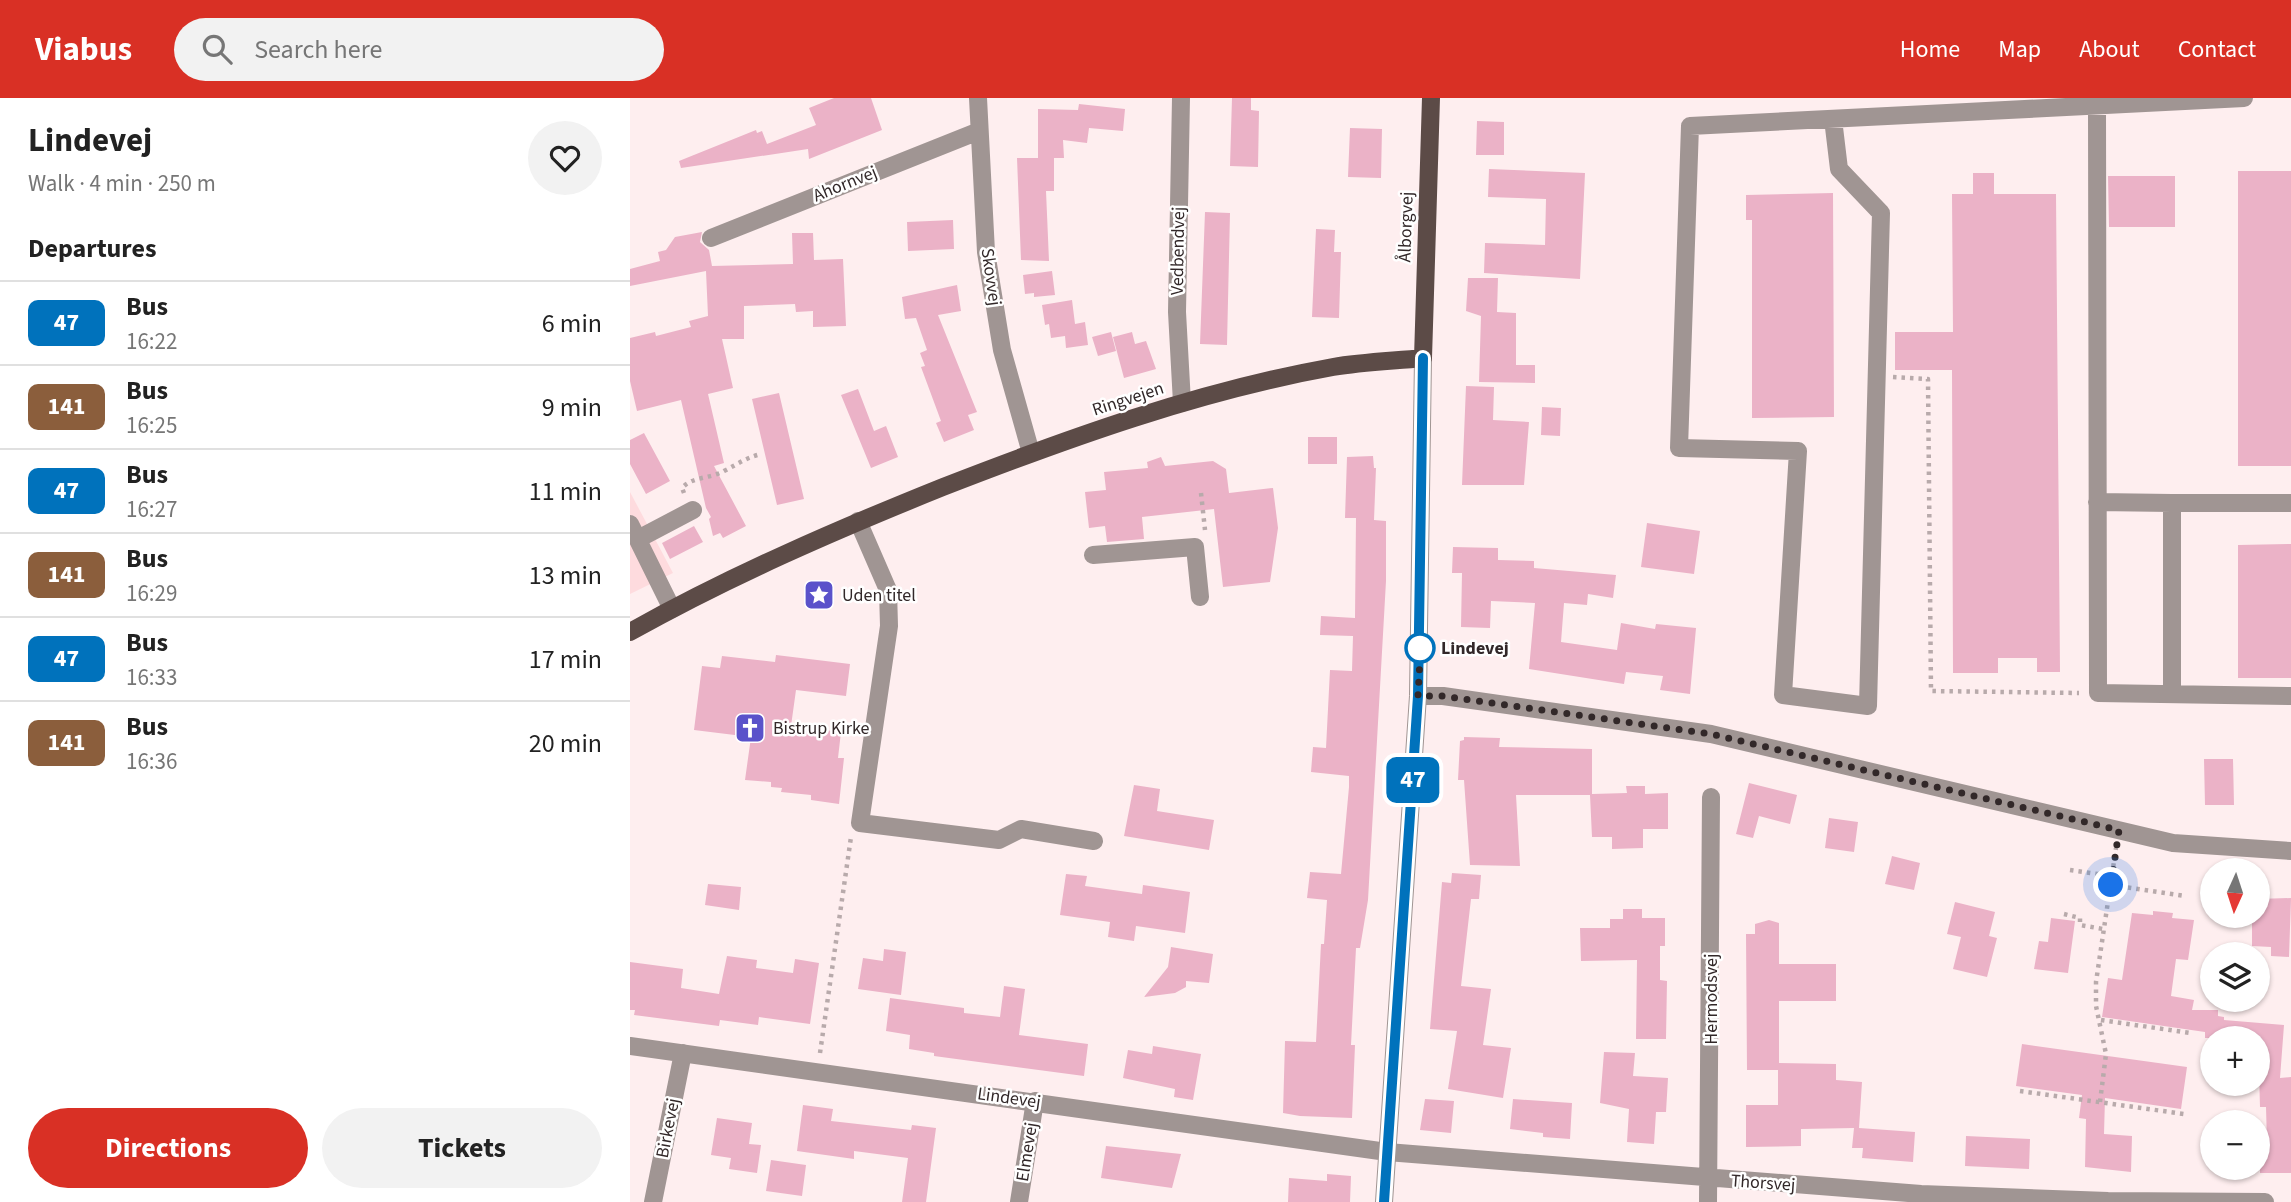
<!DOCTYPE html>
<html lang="en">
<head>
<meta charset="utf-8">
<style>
  :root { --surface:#fff; --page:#f2f2f2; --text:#222; --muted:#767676; --line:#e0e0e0; --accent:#d93025 }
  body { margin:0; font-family:"Source Sans 3",sans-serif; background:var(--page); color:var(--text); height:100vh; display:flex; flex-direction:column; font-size:26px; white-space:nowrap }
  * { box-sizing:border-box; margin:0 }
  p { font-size:23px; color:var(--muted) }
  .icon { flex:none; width:38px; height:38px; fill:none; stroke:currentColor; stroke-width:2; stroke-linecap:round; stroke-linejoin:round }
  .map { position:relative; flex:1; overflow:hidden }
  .drawer { display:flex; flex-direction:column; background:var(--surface); width:630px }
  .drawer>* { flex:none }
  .badge { padding:0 14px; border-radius:10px; font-size:24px; line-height:46px }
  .needle { width:46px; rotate:183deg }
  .buttons { position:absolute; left:1570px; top:760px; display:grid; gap:14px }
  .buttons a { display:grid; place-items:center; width:70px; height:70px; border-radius:50%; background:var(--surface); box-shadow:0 2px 5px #0004; font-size:35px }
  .you { position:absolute; width:35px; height:35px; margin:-18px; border:5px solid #fff; border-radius:50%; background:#1a73e8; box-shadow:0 0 0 10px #1a73e833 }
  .map>.badge { position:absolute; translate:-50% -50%; box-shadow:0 0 0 4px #fff }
  h2 { padding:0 28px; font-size:26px; line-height:63px }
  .round { display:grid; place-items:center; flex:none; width:74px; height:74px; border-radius:37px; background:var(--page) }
  .headline { display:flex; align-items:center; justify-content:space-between; height:119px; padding:0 28px }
  h1 { font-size:33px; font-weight:700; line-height:52px }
  .action { display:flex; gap:14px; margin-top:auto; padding:14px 28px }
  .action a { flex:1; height:80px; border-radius:42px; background:var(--accent); color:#fff; font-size:28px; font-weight:700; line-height:80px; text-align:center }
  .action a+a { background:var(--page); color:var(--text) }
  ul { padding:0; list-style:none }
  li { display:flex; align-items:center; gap:21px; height:84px; padding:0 28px; border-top:2px solid var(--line) }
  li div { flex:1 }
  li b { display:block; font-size:26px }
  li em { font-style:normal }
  li .badge { min-width:77px; font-weight:700; text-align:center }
  header { display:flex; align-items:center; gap:42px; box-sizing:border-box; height:98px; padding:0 35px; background:var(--accent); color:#fff }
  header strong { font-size:33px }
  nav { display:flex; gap:38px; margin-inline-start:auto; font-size:24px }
  .search { width:490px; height:63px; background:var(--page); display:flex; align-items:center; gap:18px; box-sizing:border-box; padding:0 24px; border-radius:38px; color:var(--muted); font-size:26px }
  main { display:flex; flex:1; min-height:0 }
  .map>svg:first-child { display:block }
</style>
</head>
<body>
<header>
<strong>Viabus</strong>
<div class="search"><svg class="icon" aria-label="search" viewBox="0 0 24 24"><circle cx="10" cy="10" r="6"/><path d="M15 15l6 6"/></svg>Search here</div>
<nav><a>Home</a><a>Map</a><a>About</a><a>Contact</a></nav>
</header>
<main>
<section class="drawer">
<div class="headline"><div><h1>Lindevej</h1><p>Walk · 4 min · 250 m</p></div><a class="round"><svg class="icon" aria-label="heart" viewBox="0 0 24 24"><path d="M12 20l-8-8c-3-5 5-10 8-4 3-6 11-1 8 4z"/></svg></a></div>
<h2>Departures</h2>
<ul>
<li><span class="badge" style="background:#0072bc;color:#fff">47</span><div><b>Bus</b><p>16:22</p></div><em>6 min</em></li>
<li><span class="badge" style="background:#8b5e3c;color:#fff">141</span><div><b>Bus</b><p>16:25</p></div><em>9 min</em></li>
<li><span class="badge" style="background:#0072bc;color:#fff">47</span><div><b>Bus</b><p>16:27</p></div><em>11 min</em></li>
<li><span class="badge" style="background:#8b5e3c;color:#fff">141</span><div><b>Bus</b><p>16:29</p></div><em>13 min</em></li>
<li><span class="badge" style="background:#0072bc;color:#fff">47</span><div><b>Bus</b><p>16:33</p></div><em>17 min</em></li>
<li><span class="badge" style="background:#8b5e3c;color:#fff">141</span><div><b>Bus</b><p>16:36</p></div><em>20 min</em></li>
</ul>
<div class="action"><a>Directions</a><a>Tickets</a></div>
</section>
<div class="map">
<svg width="1661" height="1104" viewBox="0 0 1661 1104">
  <rect width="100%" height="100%" fill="#feeeef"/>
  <path fill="#fedbde" d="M 0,394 L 43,475 L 0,496 Z"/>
  <path fill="#ebb2c7" d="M 204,0 L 241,0 L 252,32 L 179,61 L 178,51 L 51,70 L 49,63 L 126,32 L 127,35 L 132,33 L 137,46 L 186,27 L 179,10 Z
    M 602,0 L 621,0 L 621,12 L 629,13 L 628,69 L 600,68 Z
    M 449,6 L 495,11 L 493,33 L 459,30 L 457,45 L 433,42 L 434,60 L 424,60 L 424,93 L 416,93 L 419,163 L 391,162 L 387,60 L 408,60 L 408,11 L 448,12 Z
    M 847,23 L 874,24 L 874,57 L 846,57 Z
    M 720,30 L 752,31 L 751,80 L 718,79 Z
    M 859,71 L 955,75 L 950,181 L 854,175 L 855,145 L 915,147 L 916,101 L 858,99 Z
    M 1608,73 L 1661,73 L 1661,368 L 1608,368 Z
    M 1343,75 L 1364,75 L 1364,96 L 1426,96 L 1430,574 L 1407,574 L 1407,560 L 1368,560 L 1368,575 L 1323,575 L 1322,272 L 1265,272 L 1265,234 L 1323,234 L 1322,96 L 1343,96 Z
    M 1478,78 L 1545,78 L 1545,129 L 1479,129 Z
    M 1203,95 L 1204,319 L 1122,320 L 1122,122 L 1116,122 L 1116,97 Z
    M 575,114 L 600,115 L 597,247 L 570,246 Z
    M 323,122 L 324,151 L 278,153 L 277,124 Z
    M 686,131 L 705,132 L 704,154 L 711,154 L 709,220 L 682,219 Z
    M 72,134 L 70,144 L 79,152 L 82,168 L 163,166 L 162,135 L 183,135 L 184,162 L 213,161 L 216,228 L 183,229 L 183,213 L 166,214 L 165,206 L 114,208 L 114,241 L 92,241 L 103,290 L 78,296 L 94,365 L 84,368 L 116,428 L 93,440 L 90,435 L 83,438 L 79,421 L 81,419 L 76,410 L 51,302 L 7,313 L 0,283 L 0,240 L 25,234 L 26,238 L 61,229 L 59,223 L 78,218 L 76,173 L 0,188 L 0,171 L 30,163 L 28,154 L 36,152 L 45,139 Z
    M 422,173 L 425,197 L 404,199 L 404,195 L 395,196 L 393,177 Z
    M 838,180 L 868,180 L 867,214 L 886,215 L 886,267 L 905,267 L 905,285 L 849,284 L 851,218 L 836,213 Z
    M 327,187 L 331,213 L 308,217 L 347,314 L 338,317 L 344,332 L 314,344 L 306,325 L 311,323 L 291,269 L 295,268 L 290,255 L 297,252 L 286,220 L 275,221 L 272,199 Z
    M 442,202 L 445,226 L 455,224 L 458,247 L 436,250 L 435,238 L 421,240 L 419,226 L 415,227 L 412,207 Z
    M 481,234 L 486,253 L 468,258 L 462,239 Z
    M 502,234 L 505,246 L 516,243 L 526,271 L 494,280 L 483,239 Z
    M 836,288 L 864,289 L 863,322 L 899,324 L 894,387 L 832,387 Z
    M 228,291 L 244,333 L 256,328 L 268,359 L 241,370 L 211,297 Z
    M 149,295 L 174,401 L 147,407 L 122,301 Z
    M 912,309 L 931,310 L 930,338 L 911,337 Z
    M 14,335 L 40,383 L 16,396 L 0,366 L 0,342 Z
    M 678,339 L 707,339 L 707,366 L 678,366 Z
    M 743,358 L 744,370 L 746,370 L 744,422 L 756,423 L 756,483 L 738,802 L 730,850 L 726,850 L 721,947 L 725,947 L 722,1020 L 670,1018 L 653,1015 L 655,943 L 686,944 L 691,846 L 694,846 L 697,802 L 677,800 L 680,774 L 711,776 L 719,689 L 719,678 L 681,674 L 683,649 L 696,650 L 700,572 L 722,573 L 723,538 L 690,537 L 691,518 L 725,520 L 726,420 L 715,420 L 717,359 Z
    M 531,359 L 535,368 L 583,363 L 596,371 L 599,395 L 643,390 L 648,430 L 640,484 L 593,489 L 584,411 L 512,419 L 514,441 L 477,444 L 475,428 L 459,430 L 455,394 L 476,392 L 474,374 L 518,370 L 517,364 Z
    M 1017,425 L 1070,433 L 1064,476 L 1011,469 Z
    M 64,428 L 73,444 L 40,461 L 32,445 Z
    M 1661,446 L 1661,580 L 1608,580 L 1608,447 Z
    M 823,449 L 868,450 L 868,462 L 904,463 L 904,470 L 986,477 L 983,500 L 958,496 L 957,507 L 934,505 L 931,544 L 987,552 L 991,525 L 1025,531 L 1026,526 L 1066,530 L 1060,596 L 1030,592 L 1033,578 L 996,574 L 994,586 L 899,571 L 905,505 L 861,503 L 860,530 L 831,529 L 832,475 L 822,475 Z
    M 146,557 L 220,566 L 216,598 L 166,592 L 161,628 L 211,634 L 208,660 L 214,660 L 209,706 L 181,702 L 181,697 L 151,694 L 152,690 L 141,689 L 141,684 L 115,682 L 121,639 L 64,632 L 72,568 L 90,570 L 92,558 L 145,564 Z
    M 834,639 L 870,640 L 869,649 L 962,651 L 962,696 L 997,695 L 996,688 L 1015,688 L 1015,696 L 1038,695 L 1038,731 L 1013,731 L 1013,750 L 982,751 L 982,739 L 962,739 L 960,697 L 886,697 L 890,768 L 840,767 L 834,682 L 828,682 L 830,643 L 834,642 Z
    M 1574,661 L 1603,661 L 1604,707 L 1575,707 Z
    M 1119,685 L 1167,697 L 1160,726 L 1129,718 L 1123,740 L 1106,736 Z
    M 504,687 L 530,691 L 527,713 L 584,722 L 579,752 L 494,738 Z
    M 1199,720 L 1228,724 L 1224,754 L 1195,750 Z
    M 1262,758 L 1290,765 L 1284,792 L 1255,786 Z
    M 822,775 L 851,777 L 849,801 L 841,801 L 831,888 L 861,891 L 853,947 L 881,950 L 873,1000 L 818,991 L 827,933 L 800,931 L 812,784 L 821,785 Z
    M 436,776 L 457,778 L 455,788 L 512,796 L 513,787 L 560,794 L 555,835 L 506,828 L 504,843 L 478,839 L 480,824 L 430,817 Z
    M 78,786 L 111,789 L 109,812 L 75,807 Z
    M 1661,800 L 1659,859 L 1641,858 L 1641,849 L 1622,848 L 1622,817 L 1628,817 L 1628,801 Z
    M 1325,804 L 1365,814 L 1359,838 L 1367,840 L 1357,879 L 1323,871 L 1331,839 L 1317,836 Z
    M 993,811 L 1012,811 L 1012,820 L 1035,820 L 1035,848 L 1030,848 L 1030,882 L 1037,883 L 1036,941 L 1006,941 L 1007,862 L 951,863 L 950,830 L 980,830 L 980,821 L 993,821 Z
    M 1523,813 L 1543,815 L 1542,820 L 1564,822 L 1558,862 L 1546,861 L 1541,898 L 1564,902 L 1562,912 L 1588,912 L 1588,918 L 1594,919 L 1594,922 L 1654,927 L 1650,980 L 1661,979 L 1661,1075 L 1630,1075 L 1630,1045 L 1637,1045 L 1636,1009 L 1630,1009 L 1628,940 L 1575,940 L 1575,934 L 1472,919 L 1478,880 L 1492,882 L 1502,815 L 1523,817 Z
    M 1421,820 L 1445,823 L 1438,875 L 1404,871 L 1409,843 L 1418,844 Z
    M 1139,822 L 1149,825 L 1149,866 L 1206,866 L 1206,903 L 1149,903 L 1149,965 L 1206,966 L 1206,982 L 1232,984 L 1229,1030 L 1285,1034 L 1283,1064 L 1232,1060 L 1233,1050 L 1222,1050 L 1224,1030 L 1171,1031 L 1171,1048 L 1116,1049 L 1116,1007 L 1148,1007 L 1148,972 L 1117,972 L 1116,836 L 1125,836 L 1125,826 Z
    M 541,849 L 583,856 L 579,885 L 556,883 L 556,889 L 545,895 L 514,899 L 538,869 Z
    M 254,851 L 276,854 L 271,897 L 228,891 L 233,860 L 253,863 Z
    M 97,858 L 127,862 L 126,870 L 163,875 L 165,861 L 189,865 L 180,926 L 129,919 L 128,927 L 90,922 L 89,928 L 4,917 L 5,912 L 0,912 L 0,864 L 53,871 L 51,890 L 89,896 Z
    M 374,888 L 395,891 L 389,937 L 458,946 L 454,978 L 304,958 L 304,955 L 279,951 L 280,937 L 256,933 L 260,900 L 334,910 L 334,915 L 370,919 Z
    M 1392,946 L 1557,969 L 1551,1011 L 1475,1000 L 1474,1036 L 1502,1038 L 1501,1074 L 1455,1069 L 1456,1021 L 1449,1020 L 1452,997 L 1386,988 Z
    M 523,948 L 571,956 L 563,1002 L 544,999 L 545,991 L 493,980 L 498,952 L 522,956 Z
    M 974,954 L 1005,955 L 1003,978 L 1038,980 L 1036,1014 L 1026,1014 L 1024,1046 L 997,1044 L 999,1011 L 970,1005 Z
    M 795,1001 L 824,1003 L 821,1035 L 790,1032 Z
    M 883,1001 L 942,1005 L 940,1041 L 913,1039 L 913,1035 L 880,1031 Z
    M 173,1007 L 203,1011 L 201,1023 L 281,1032 L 282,1027 L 306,1030 L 296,1104 L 272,1104 L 278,1060 L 224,1053 L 224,1061 L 167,1053 Z
    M 87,1020 L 122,1025 L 119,1046 L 131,1047 L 127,1075 L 99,1071 L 101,1060 L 81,1057 Z
    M 1336,1038 L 1400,1041 L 1399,1071 L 1335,1068 Z
    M 476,1048 L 551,1056 L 542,1090 L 471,1080 Z
    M 141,1062 L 176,1067 L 172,1098 L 136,1093 Z
    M 697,1076 L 721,1078 L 720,1104 L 658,1104 L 659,1080 L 697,1083 Z"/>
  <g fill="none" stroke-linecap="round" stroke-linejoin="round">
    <path stroke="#b8aaab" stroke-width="4.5" stroke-dasharray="3.5 5" stroke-linecap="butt" d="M 1263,279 L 1298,281 L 1301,593 L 1449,595
      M 54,395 L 52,390 C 63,378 80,381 94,373 C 108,366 115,360 131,356
      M 571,395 L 575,432
      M 1440,772 L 1482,778
      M 1481,787 L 1555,798
      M 1434,816 L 1450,820 L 1450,827 L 1473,831
      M 1471,922 L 1560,935
      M 190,955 L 221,739
      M 1390,993 L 1554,1016
      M 1470,1004 L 1476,956 L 1466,908 L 1466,884 L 1486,750"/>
    <path stroke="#a09593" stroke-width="18" d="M 348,0 L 356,154 L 372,252 L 401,355
      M 551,0 L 547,214 L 552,305
      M 1467,8 L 1468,595 L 1661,598
      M 1203,21 L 1209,71 L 1251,115 L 1238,608 L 1153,597 L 1168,353 L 1049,350 L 1060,28 C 1245,19 1429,9 1614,0
      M 81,140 L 349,33
      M 1467,404 L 1542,405
      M 228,423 L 258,492 L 259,528 L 230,725 L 369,742 L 391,731 L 464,743
      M 0,426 L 42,511
      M 8,441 L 63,412
      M 463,457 L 565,449 L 570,499
      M 1542,596 L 1542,405 L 1661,405
      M 788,598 L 813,598 L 1081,636 L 1543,745 L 1661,753
      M 0,948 L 757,1054 L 1291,1096 L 1478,1103 L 1635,1104
      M 23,1104 L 53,955
      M 389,1104 L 405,1003
      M 754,1104 L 788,598 L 793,260
      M 1078,1104 L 1081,699"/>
    <path stroke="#5c4b47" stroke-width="18" d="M 0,534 C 100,478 206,432 313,389 C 439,340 569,293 703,269 C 733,264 763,263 793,260 L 801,0"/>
  </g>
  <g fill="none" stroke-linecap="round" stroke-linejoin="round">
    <g stroke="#fff" stroke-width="16">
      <path id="line" d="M 754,1104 L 788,598 L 793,260"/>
    </g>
    <use href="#line" stroke="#0072bc" stroke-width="10"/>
    <path stroke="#322829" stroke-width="7" stroke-dasharray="0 12.6" d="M 790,550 L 791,542 L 788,598 L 813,598 L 1081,636 L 1489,732 L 1481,787"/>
  </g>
  <defs>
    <g id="sight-square" transform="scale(1.575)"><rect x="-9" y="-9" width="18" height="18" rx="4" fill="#5a52ca" stroke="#fff"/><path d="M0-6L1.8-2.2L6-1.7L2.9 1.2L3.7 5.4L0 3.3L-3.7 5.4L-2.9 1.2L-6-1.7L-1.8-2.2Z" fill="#fff"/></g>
    <g id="church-square" transform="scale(1.575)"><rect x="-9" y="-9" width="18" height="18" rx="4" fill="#5a52ca" stroke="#fff"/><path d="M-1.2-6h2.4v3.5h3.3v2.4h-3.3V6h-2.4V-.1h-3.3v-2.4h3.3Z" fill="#fff"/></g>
  </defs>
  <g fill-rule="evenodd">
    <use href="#sight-square" x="189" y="497"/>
    <use href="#church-square" x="120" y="630"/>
  </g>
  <circle fill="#fff" stroke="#0072bc" stroke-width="3.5" cx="790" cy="550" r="14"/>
  <g text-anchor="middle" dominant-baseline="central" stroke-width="5" stroke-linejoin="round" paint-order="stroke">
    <g font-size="18" fill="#322829" stroke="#fff">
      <text transform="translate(215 86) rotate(-22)">Ahornvej</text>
      <text transform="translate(776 129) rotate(-88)">Ålborgvej</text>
      <text transform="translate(548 153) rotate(-89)">Vedbendvej</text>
      <text transform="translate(361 179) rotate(82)">Skovvej</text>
      <text transform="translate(498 301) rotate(-18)">Ringvejen</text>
      <text transform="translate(1081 901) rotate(-90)">Hermodsvej</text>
      <text transform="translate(379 1000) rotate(8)">Lindevej</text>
      <text transform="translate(38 1030) rotate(-79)">Birkevej</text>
      <text transform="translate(397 1054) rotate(-81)">Elmevej</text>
      <text transform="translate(1133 1085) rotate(4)">Thorsvej</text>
    </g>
    <g font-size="18" fill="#322829" stroke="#fff" text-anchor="start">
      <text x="212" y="497">Uden titel</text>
      <text x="143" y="630">Bistrup Kirke</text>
    </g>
    <g font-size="18" font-weight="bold" fill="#322829" stroke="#fff" text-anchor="start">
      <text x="811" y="550">Lindevej</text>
    </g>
  </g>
</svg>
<div class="buttons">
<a><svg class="needle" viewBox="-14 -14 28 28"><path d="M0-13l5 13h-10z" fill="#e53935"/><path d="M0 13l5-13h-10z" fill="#767676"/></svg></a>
<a><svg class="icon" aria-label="layers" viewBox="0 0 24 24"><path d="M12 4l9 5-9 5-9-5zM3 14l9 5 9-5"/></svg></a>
<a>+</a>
<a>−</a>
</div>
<div class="you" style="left:1481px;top:787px"></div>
<b class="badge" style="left:783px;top:682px;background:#0072bc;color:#fff">47</b>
</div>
</main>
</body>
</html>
